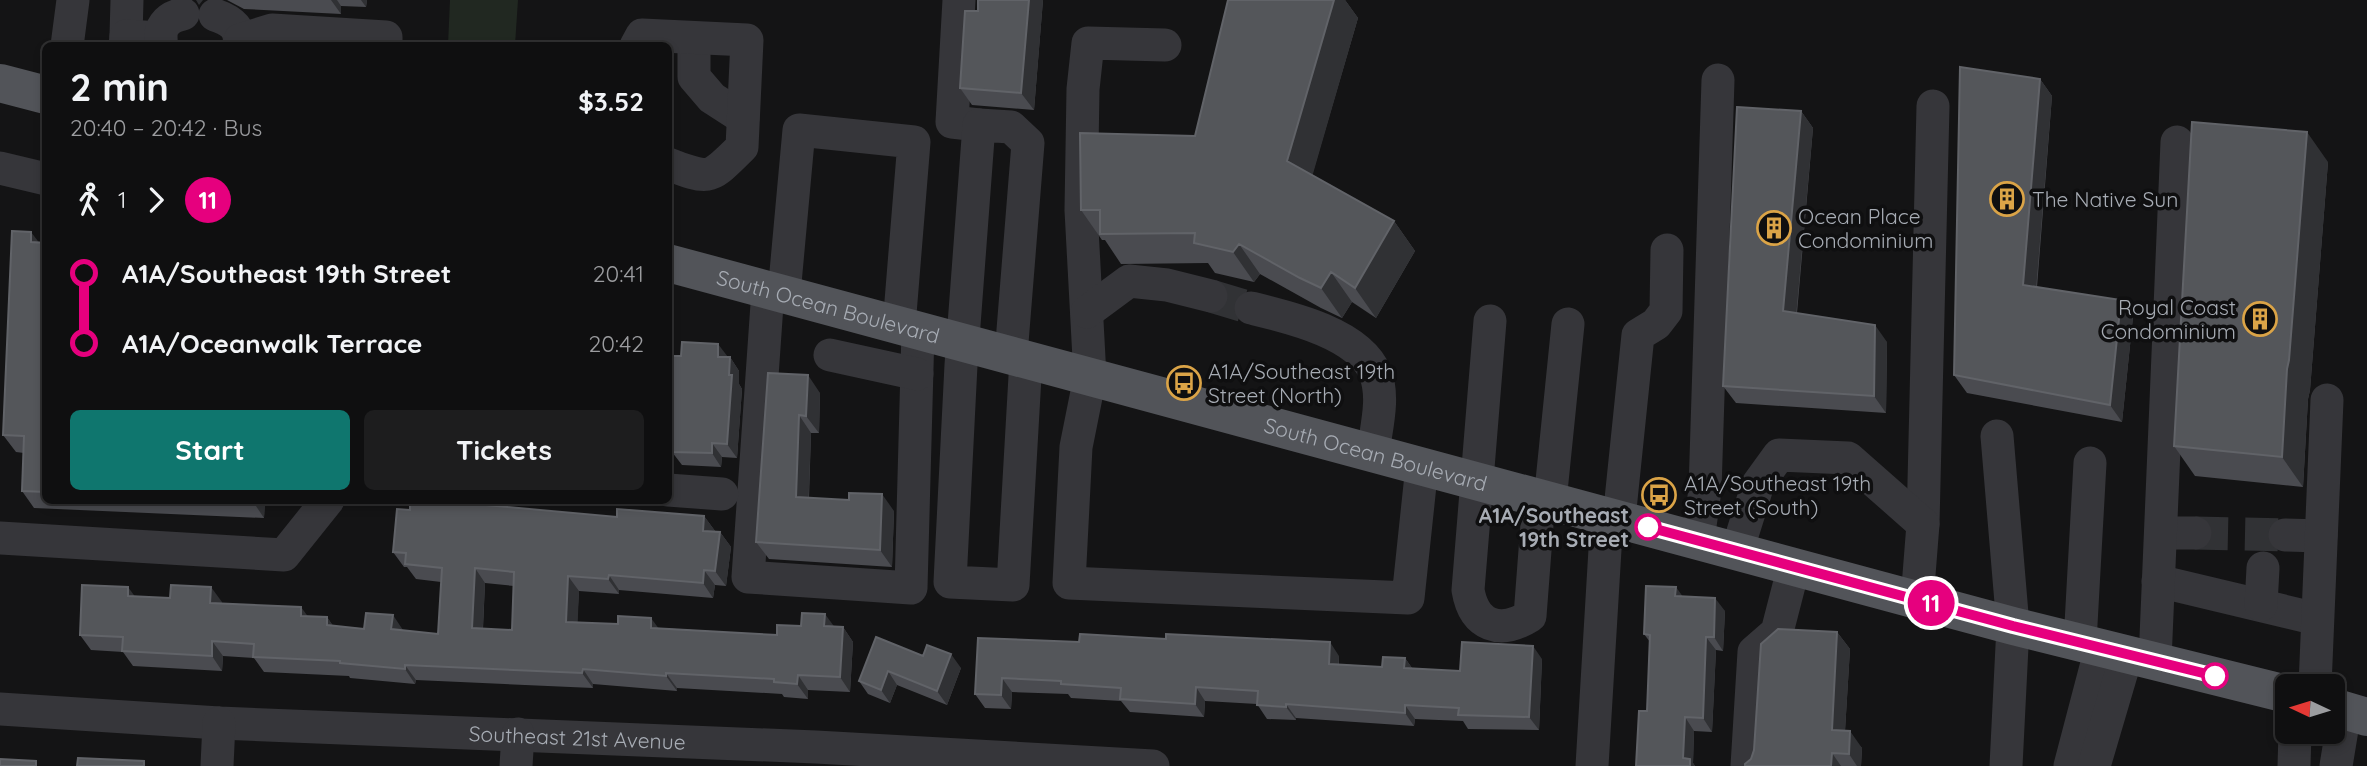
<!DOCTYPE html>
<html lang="en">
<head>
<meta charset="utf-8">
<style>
  :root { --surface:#0f0f10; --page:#1d1d1e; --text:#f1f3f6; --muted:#9b9c9f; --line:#2f2f30; --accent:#0f766e }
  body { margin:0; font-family:Quicksand,sans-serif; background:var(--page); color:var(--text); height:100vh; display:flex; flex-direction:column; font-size:26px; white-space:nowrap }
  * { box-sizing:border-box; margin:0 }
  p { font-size:23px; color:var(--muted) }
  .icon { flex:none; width:38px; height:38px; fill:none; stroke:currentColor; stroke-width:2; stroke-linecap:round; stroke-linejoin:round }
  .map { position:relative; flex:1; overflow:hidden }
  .side { position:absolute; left:42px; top:42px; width:630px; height:462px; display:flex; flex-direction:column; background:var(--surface); border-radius:10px; box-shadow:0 4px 10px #0003,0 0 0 2px var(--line) }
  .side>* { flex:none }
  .badge { padding:0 14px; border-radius:23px; font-size:24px; line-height:46px }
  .needle { width:46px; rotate:274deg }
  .fabs { position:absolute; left:2275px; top:674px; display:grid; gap:14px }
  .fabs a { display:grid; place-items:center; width:70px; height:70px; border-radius:10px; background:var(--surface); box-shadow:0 4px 10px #0003,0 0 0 2px var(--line); font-size:35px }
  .map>.badge { position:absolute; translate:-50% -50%; box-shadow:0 0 0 4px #fff }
  .legs { display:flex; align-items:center; gap:10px; height:77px; padding:0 28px; font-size:23px }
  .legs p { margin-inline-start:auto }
  .summary { display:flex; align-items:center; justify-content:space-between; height:119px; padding:0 28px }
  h1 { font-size:38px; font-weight:800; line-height:52px }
  .primary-button { display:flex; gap:14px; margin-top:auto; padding:14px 28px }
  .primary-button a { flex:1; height:80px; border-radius:10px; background:var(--accent); color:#fff; font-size:28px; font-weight:800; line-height:80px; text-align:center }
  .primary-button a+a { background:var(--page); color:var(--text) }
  ul { padding:0 28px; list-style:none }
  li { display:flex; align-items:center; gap:24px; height:70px; font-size:26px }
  li i { display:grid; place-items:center; width:10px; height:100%; margin:0 9px; background:currentColor }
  li i::after { content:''; width:18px; height:18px; margin:-9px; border:5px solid; border-radius:50%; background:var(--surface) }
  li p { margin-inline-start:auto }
  li:first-child i { background:linear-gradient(#0000 50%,currentColor 0) }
  li:last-child i { background:linear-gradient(currentColor 50%,#0000 0) }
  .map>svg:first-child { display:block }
</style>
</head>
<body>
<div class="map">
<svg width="2367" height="766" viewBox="0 0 2367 766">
  <rect width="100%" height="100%" fill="#141415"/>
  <path fill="#212821" d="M 450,0 L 518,0 L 515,45 L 448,45 Z"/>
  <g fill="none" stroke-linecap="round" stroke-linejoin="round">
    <path stroke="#313235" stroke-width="33" stroke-dasharray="33 17" stroke-linecap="butt" d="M 1211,296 L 1251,308
      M 2195,533 L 2285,535"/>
    <g stroke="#36363a" stroke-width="33">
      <path d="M 959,0 L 952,122 L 979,125"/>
      <path d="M 215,15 C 230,20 242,27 239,46"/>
      <path d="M 126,36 L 127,0"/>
      <path d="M 694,38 L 694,77 L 712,98 L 743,118"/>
      <path d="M 240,40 L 272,30 L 386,37 L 386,46"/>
      <path d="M 1165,45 L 1088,43 L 1083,89 L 1081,210 L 1090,377 L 1076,447 L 1069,583 L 1408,598 L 1422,466"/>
      <path d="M 67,46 L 73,0"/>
      <path d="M 125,46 L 126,36 L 161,38"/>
      <path d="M 162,46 C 157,28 167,17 183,14"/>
      <path d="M 636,46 L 642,35 L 747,40 L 742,147 C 709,179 712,181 668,164"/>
      <path d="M 0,168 L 46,179"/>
      <path d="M 768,290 L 748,577 L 911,588 L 918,331"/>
      <path d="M 784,294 L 799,130 L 914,142 L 899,326"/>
      <path d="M 1251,308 C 1288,317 1359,333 1375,373 C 1385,397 1376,428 1373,453"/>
      <path d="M 1087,312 L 1129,281 L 1167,285 L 1211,296"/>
      <path d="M 1490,321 L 1468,590 C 1474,626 1500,635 1530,616 L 1539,498"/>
      <path d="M 830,355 L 917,374"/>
      <path d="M 1011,355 L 1028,143 L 1011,127 L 979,125 L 961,365 L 950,582 L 1013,585 L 1026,359"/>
      <path d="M 1997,436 L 2013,626 L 2006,766"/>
      <path d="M 668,490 L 722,494"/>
      <path d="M 1550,501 L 1568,324"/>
      <path d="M 1619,519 L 1638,335 L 1656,324 L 1666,311 L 1667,250"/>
      <path d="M 1923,524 L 1933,106"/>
      <path d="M 2161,533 L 2195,533"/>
      <path d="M 2285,535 L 2321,536"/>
      <path d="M 0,538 L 284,555 L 328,500"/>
      <path d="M 1698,540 L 1705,490 L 1718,80"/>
      <path d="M 1737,551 L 1758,484 L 1779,455 L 1848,458 L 1923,524 L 1917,600"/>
      <path d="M 2158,581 L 2317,619"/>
      <path d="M 2261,605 L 2263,568"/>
      <path d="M 2080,642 L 2090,463"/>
      <path d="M 2155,661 L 2177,142"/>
      <path d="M 2315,686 L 2327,400"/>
      <path id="s1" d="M 0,709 L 219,723 L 816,747 L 1153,766"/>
      <path d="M 217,766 L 219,723"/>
      <path d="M 516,766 L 518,734"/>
      <path d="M 1592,766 L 1607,516"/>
      <path d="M 1747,766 L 1754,652 L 1777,632 L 1794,566"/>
      <path d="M 2070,766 L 2101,648"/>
      <path d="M 2094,766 L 2127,654"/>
      <path d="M 2294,766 L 2295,732"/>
      <path d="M 2336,766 L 2345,711"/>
    </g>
    <g stroke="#525459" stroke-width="38">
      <path d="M 0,83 L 46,95"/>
      <path id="s2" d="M 668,263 L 2013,626 L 2287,694"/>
      <path d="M 2333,707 L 2367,717"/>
    </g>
  </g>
  <path fill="#4a4b50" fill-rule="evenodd" d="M 227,0 L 367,0 L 366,7 L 341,6 L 341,14 L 244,9 Z
    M 978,0 L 1043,0 L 1034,110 L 972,105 L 960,88 L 978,11 Z
    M 1228,0 L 1345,0 L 1358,18 L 1312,175 L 1394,221 L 1415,251 L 1376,318 L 1352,302 L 1342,318 L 1321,308 L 1260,274 L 1254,282 L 1215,273 L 1208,263 L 1121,264 L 1105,240 L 1102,240 L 1081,210 L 1195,136 Z
    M 2040,79 L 2052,96 L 2037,287 L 2133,317 L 2122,422 L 1967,393 L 1954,375 Z
    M 1801,111 L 1813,128 L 1797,313 L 1887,342 L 1886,413 L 1736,403 L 1723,386 Z
    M 2328,162 L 2310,390 L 2308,399 L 2303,487 L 2195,476 L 2174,446 Z
    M 39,243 L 46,243 L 46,500 L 265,500 L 264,518 L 34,508 L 22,491 L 24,453 L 16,452 L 3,435 Z
    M 668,356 L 730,357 L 739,371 L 739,384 L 742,389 L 737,458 L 722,457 L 721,467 L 682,465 L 672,452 L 672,448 L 668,442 Z
    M 768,373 L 820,393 L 819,433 L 811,433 L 809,498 L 894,511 L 892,567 L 769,559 L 756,542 Z
    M 704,516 L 715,531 L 720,532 L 731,547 L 726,586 L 715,585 L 713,598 L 619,590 L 619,594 L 579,591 L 577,623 L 777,635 L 834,627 L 843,627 L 853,642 L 850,692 L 808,690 L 808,699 L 784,697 L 782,694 L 677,688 L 677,691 L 593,684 L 593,688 L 416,680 L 415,684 L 350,678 L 349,676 L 264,672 L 254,658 L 223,656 L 222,671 L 133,666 L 123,652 L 91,650 L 80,635 L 135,597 L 222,603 L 308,617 L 327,617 L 333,626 L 438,634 L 441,582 L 416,579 L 407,567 L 404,567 L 393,552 L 617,517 ZM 485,583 L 514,586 L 512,630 L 483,629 Z
    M 1683,596 L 1725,611 L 1723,651 L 1716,650 L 1712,732 L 1694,731 L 1693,763 L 1695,766 L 1636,766 L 1647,711 L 1650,642 L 1644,634 Z
    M 1837,632 L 1850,649 L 1845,731 L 1862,748 L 1861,766 L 1745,766 Z
    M 978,638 L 1339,656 L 1339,664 L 1382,667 L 1405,658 L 1412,668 L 1460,671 L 1542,659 L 1539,730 L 1468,729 L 1463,721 L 1415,719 L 1414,726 L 1296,718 L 1296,720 L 1267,719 L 1257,704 L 1205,701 L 1204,717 L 1130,712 L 1121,701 L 1071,698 L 1068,694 L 1012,692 L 1011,709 L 985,708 L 975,694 Z
    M 923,656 L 961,668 L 947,705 L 897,685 L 890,703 L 868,694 L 859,681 Z"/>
  <path fill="#303134" d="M 196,0 L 203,0 L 199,5 Z
    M 331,0 L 337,0 L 341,6 L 341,14 Z
    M 361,0 L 367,0 L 366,7 Z
    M 1029,0 L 1043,0 L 1034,110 L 1021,93 Z
    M 1334,0 L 1345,0 L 1358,18 L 1308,191 L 1287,161 Z
    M 2040,79 L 2052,96 L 2035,302 L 2023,285 Z
    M 1801,111 L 1813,128 L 1795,328 L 1783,311 Z
    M 2307,132 L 2328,162 L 2310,390 L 2308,399 L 2303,487 L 2282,457 L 2287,369 Z
    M 1394,221 L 1415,251 L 1376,318 L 1355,288 Z
    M 31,232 L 44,249 L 31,242 Z
    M 1239,244 L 1260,274 L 1254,282 L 1233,252 Z
    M 1331,272 L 1352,302 L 1342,318 L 1321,288 Z
    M 2121,300 L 2133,317 L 2122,422 L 2110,405 Z
    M 1875,325 L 1887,342 L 1886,413 L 1874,396 Z
    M 718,344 L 728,357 L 718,357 Z
    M 730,357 L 739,371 L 739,384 L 742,389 L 737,458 L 727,444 Z
    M 808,375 L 820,393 L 819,433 L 806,416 Z
    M 799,415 L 811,433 L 808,514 L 796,497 Z
    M 712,443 L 722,457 L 721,467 L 712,453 Z
    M 882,494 L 894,511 L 892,567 L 880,550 Z
    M 252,500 L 265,500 L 264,518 Z
    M 704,516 L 715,531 L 714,546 L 703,531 Z
    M 720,532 L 731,547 L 726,586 L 715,571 Z
    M 475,568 L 485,583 L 482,643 L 472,628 Z
    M 704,570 L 715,585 L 713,598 L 703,583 Z
    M 609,575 L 619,590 L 619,594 L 608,579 Z
    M 568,576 L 579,591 L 577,638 L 566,622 Z
    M 128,587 L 139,602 L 128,596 Z
    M 211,587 L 222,602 L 221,618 L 210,603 Z
    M 1676,587 L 1686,601 L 1675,596 Z
    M 1715,598 L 1725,611 L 1723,651 L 1714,637 Z
    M 301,607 L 312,622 L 301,616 Z
    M 825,614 L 836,629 L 824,626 Z
    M 393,615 L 403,630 L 391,629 Z
    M 327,617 L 338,633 L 327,625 Z
    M 651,618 L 662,633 L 651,628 Z
    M 843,627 L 853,642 L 850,692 L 840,677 Z
    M 1837,632 L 1850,649 L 1844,747 L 1832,730 Z
    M 1706,637 L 1716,650 L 1712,732 L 1703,718 Z
    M 212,641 L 223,656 L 222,671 L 212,656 Z
    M 1330,642 L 1339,656 L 1338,678 L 1329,664 Z
    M 1533,646 L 1542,659 L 1539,730 L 1529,717 Z
    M 951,654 L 961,668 L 947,705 L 937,691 Z
    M 1405,658 L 1414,671 L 1404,668 Z
    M 405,665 L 416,680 L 415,684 L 405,669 Z
    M 583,669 L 593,684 L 593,688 L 582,673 Z
    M 888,671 L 897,685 L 890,703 L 881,690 Z
    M 666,673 L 677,688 L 677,691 L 666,676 Z
    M 798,675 L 808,690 L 808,699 L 797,684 Z
    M 1002,678 L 1012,692 L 1011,709 L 1001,695 Z
    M 1196,687 L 1205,701 L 1204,717 L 1195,704 Z
    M 1286,704 L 1296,718 L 1296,720 L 1286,707 Z
    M 1405,705 L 1415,719 L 1414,726 L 1405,713 Z
    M 1685,717 L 1694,731 L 1693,763 L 1695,766 L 1688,766 L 1683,758 Z
    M 1850,731 L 1862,748 L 1861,766 L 1857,766 L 1849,754 Z
    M 1832,753 L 1841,766 L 1831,766 Z"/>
  <path fill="#54565a" stroke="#616368" stroke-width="2" fill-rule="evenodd" d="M 978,0 L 1029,0 L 1021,93 L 960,88 L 965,11 L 978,11 Z
    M 1228,0 L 1334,0 L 1287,161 L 1394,221 L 1355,288 L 1331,272 L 1321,288 L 1300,278 L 1239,244 L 1233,252 L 1194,243 L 1195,233 L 1100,234 L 1100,210 L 1081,210 L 1080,133 L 1195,136 Z
    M 1960,67 L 2040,79 L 2023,285 L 2121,300 L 2110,405 L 1954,375 Z
    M 1737,107 L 1801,111 L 1783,311 L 1875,325 L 1874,396 L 1723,386 Z
    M 2192,122 L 2307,132 L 2289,360 L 2287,369 L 2282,457 L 2174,446 Z
    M 12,231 L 31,232 L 31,242 L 46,243 L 46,492 L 22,491 L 24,436 L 3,435 Z
    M 682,342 L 718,344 L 718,357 L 730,357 L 729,375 L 732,375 L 727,444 L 712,443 L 712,453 L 672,452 L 673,436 L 668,436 L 668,356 L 681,356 Z
    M 768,373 L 808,375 L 806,416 L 799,415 L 796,497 L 849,500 L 849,493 L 882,494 L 880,550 L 756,542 Z
    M 410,500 L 430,500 L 617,517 L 617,509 L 704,516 L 703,531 L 720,532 L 715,571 L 704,570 L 703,583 L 609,575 L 608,579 L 568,576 L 566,622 L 618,624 L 618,616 L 651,618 L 651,628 L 777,635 L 777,625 L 801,626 L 802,613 L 825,614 L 824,626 L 843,627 L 840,677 L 798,675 L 797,684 L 774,682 L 774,679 L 666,673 L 666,676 L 583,669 L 582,673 L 405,665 L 405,669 L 340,663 L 340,661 L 253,657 L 254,644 L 212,641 L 212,656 L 122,651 L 123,637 L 80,635 L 82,585 L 128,587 L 128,596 L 170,598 L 171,585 L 211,587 L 210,603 L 301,607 L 301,616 L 327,617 L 327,625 L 364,629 L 366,613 L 393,615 L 391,629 L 438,634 L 442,568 L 405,564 L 406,553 L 393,552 L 397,509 L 410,510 ZM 475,568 L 514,572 L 512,630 L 472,628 Z
    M 1646,586 L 1676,587 L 1675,596 L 1715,598 L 1714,637 L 1706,637 L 1703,718 L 1685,717 L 1683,758 L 1690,759 L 1690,766 L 1636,766 L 1639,711 L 1647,711 L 1650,635 L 1644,634 Z
    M 1778,629 L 1837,632 L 1832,730 L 1850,731 L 1849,754 L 1832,753 L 1831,766 L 1745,766 L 1745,764 L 1751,759 L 1754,750 L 1761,644 Z
    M 1080,634 L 1166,639 L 1166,634 L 1330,642 L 1329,664 L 1382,667 L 1383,657 L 1405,658 L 1404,668 L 1460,671 L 1462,642 L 1533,646 L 1529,717 L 1458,715 L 1459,708 L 1405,705 L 1405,713 L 1286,704 L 1286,707 L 1257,705 L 1258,691 L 1196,687 L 1195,704 L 1120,699 L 1121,688 L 1061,684 L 1061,681 L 1002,678 L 1001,695 L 975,694 L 978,638 L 1079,642 Z
    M 876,637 L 923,656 L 927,645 L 951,654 L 937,691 L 888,671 L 881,690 L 859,681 Z
    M 78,758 L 144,761 L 144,766 L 77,766 Z
    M 0,759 L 36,761 L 36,766 L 0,766 Z"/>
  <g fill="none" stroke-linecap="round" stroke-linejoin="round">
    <g stroke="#fff" stroke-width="16">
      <path id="line-1" d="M 1648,527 L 2013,626 L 2215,676"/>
    </g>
    <use href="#line-1" stroke="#e6007e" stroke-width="10"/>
  </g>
  <defs>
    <g id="building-ring" transform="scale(1.75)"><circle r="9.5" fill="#0f0f10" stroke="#dba447" stroke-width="1.5"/><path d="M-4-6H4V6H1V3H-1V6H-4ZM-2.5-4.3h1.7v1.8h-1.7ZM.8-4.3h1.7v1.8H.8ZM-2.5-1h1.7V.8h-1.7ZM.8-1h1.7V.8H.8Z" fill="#dba447"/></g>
    <g id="bus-ring" transform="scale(1.75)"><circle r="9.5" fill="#0f0f10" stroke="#dba447" stroke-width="1.5"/><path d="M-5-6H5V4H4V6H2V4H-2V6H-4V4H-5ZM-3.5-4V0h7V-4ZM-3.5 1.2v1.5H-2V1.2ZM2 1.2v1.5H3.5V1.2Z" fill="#dba447"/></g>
  </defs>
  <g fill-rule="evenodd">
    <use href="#building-ring" x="2007" y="199"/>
    <use href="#building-ring" x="1774" y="228"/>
    <use href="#building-ring" x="2260" y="319"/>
    <use href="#bus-ring" x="1184" y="383"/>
    <use href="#bus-ring" x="1659" y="495"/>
  </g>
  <g fill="#fff" stroke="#e6007e" stroke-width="3.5">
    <circle cx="1648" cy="527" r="12"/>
    <circle cx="2215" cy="676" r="12"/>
  </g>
  <g text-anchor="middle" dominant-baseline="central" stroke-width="7" stroke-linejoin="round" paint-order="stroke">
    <g font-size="21" fill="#a7acb4" stroke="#0f0f10" text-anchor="start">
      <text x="2032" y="199">The Native Sun</text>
      <text x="1798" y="216">Ocean Place<tspan x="1798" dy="24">Condominium</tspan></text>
      <text x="2236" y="307" text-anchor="end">Royal Coast<tspan x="2236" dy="24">Condominium</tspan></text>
      <text x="1208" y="371">A1A/Southeast 19th<tspan x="1208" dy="24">Street (North)</tspan></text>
      <text x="1684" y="483">A1A/Southeast 19th<tspan x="1684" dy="24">Street (South)</tspan></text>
    </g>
    <g font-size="21" fill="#a7acb4" stroke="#0f0f10">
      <text stroke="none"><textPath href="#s2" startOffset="166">South Ocean Boulevard</textPath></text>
      <text stroke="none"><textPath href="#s2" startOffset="733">South Ocean Boulevard</textPath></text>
      <text stroke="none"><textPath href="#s1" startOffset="578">Southeast 21st Avenue</textPath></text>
    </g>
    <g font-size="21" font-weight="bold" fill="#a7acb4" stroke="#0f0f10" text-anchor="end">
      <text x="1629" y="515">A1A/Southeast<tspan x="1629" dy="24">19th Street</tspan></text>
    </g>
  </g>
</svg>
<div class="fabs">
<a><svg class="needle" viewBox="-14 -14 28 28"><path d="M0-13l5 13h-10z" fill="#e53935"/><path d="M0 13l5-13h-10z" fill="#9b9c9f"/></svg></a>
</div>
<b class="badge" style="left:1931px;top:603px;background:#e6007e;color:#fff">11</b>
<section class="side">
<div class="summary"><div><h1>2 min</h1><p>20:40 – 20:42 · Bus</p></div><b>$3.52</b></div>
<div class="legs"><svg class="icon" aria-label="walk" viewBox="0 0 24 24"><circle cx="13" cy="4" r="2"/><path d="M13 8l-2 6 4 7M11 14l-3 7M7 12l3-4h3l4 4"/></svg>1<svg class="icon" aria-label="forward" viewBox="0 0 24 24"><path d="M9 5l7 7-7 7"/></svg><b class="badge" style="background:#e6007e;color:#fff">11</b></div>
<ul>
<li><i style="color:#e6007e"></i><b>A1A/Southeast 19th Street</b><p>20:41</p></li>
<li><i style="color:#e6007e"></i><b>A1A/Oceanwalk Terrace</b><p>20:42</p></li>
</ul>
<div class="primary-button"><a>Start</a><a>Tickets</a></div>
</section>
</div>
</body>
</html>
